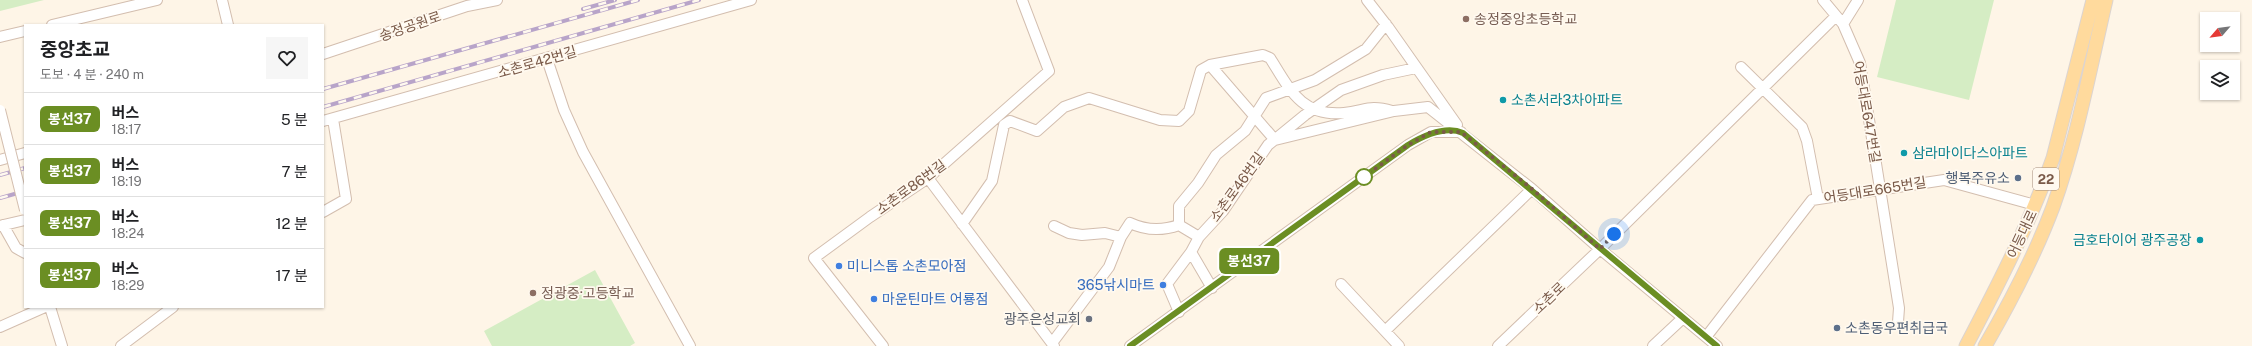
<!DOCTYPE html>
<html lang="ko">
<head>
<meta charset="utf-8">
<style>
  :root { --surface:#fff; --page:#f6f6f6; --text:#202124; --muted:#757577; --line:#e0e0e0 }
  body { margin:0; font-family:"Public Sans","Noto Sans KR",sans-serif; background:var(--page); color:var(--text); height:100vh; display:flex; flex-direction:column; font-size:15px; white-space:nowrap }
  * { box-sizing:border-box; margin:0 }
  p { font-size:13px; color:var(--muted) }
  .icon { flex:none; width:22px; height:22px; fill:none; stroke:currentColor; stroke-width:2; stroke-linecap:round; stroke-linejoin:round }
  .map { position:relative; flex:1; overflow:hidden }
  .details { position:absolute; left:24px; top:24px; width:300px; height:284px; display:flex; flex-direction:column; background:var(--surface); border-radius:0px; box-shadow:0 1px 3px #0004 }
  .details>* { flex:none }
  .badge { padding:0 8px; border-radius:6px; font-size:14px; line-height:26px }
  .needle { width:26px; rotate:242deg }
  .fabs { position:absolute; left:2200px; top:12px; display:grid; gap:8px }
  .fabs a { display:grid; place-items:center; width:40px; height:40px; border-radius:0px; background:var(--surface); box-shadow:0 1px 3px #0004; font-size:20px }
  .you { position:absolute; width:20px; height:20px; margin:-10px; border:3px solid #fff; border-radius:50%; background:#1a73e8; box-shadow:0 0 0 6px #1a73e833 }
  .map>.badge { position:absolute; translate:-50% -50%; box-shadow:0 0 0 2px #fff }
  .round { display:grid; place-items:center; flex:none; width:42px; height:42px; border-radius:0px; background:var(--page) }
  .overview { display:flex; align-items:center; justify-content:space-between; height:68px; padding:0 16px }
  h1 { font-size:19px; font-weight:700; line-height:30px }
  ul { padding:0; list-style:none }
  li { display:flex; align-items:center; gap:12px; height:52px; padding:0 16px; border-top:1px solid var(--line) }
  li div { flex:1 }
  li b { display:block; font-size:15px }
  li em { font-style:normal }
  li .badge { min-width:44px; font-weight:700; text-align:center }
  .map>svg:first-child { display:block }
</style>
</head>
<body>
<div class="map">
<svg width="2252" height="346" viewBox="0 0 2252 346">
  <rect width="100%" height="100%" fill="#fef5e7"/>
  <path fill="#d5edc4" d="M 0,0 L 44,0 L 0,11 Z
    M 1896,0 L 1994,0 L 1969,100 L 1877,77 Z
    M 595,270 L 635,343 L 630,346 L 492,346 L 484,331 Z"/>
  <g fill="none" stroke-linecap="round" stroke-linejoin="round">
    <g stroke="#d3beaf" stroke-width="12">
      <path id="minor" d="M 222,0 L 228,25
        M 1367,0 L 1388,27 L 1457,125
        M 1823,0 L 1843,24 L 1860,63 L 1899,308 L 1898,322
        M 1843,24 L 1858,0
        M 52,25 L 157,0
        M 0,37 L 25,31
        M 323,54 L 467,6 L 497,0
        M 547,59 L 564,110 L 583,152 L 690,346
        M 1210,65 L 1275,140 L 1394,111 L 1428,107 L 1532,189 L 1600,249 L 1717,346
        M 1741,67 L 1802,127 L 1807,141 L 1818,199
        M 323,121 L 751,0
        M 0,160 L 25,153
        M 928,178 L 1054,346
        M 323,212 L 346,199 L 333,119
        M 962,224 L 992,181 L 1004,125 L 1010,121 L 1037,131 L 1064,107 L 1089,98 L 1160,120 L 1179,121 L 1189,111 L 1201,70 L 1210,65 L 1263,55 L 1270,58 C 1289,88 1301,117 1344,113 C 1365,111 1369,104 1392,111
        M 3,225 L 16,248 L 25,253
        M 1179,225 L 1199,237 L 1191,252 L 1212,288
        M 0,226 L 25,220
        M 1054,226 L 1069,233 L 1082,235 L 1105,233 L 1121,237
        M 1199,237 L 1223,211 L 1268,145 L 1305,115 L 1341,90 L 1383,75 L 1416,68
        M 1341,284 L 1399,346
        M 50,307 L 62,346
        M 1179,312 L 1167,284 L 1191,252
        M 0,327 L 45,307
        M 1385,331 L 1532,189
        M 1706,337 L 1812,200 L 1944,180 L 2035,205
        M 1052,343 L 1109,267 L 1121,237 L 1130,223 C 1147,231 1162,231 1179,225 L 1179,206 L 1198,183 L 1216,155 L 1245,131 L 1266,98 L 1315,80 L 1366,49 L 1386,24
        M 121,346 L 173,307
        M 883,346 L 814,258 L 870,217 L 928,178 L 1049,71 L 1022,0
        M 1130,346 L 1408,145 L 1431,132 L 1461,132
        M 1498,346 L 1600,249 L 1836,16
        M 1653,346 L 1683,318"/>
    </g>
    <g stroke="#dcd4d0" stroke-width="15">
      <path id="major" d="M 1966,346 C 1998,285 2030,223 2053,158 L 2093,0
        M 1985,346 C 2011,301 2035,255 2053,207 C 2077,140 2090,69 2106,0"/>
    </g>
    <use href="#minor" stroke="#fff" stroke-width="10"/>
    <use href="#major" stroke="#ffda9d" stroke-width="13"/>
    <g stroke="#b8a4c9" stroke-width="4">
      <path id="rail" d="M 583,9 L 615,0
        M 323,89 L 638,0
        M 323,107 L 699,0
        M 0,175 L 25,168
        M 0,198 L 25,191"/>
    </g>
    <use href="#rail" stroke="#fff9ef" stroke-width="2.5" stroke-dasharray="8" stroke-linecap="butt"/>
    <g stroke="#d3beaf" stroke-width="12" stroke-linecap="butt">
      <path id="minor-bridge" d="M 0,110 L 25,210"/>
    </g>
    <use href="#minor-bridge" stroke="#fff" stroke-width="10"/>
  </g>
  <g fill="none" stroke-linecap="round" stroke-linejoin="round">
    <g stroke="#fff" stroke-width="9">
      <path id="line" d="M 1130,346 L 1408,145 C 1423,136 1445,125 1463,133 L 1717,346"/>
    </g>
    <use href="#line" stroke="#6b8e23" stroke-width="6"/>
    <path stroke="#7a5a49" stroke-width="4" stroke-dasharray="0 7.2" d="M 1364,177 L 1408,145 L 1431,132 L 1461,132 L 1532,189 L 1600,249 L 1614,234"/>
  </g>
  <g fill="#8d6e63" stroke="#fff9ef" stroke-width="1.5">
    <circle cx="1466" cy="19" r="4"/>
    <circle cx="533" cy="293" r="4"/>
  </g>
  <g fill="#0f9aa8" stroke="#fff9ef" stroke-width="1.5">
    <circle cx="1503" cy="100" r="4"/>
    <circle cx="1904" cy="153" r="4"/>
    <circle cx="2200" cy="240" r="4"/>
  </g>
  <circle fill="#fff" stroke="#6b8e23" stroke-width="2" cx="1364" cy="177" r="8"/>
  <g fill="#5c6f8a" stroke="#fff9ef" stroke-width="1.5">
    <circle cx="2018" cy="178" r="4"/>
    <circle cx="1837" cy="328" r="4"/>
  </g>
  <g fill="#3f7fe0" stroke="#fff9ef" stroke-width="1.5">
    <circle cx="839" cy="266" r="4"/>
    <circle cx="1163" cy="285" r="4"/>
    <circle cx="874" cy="299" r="4"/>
  </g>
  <circle fill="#6b7280" stroke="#fff9ef" stroke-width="1.5" cx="1089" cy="319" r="4"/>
  <g text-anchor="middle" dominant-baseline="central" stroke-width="3.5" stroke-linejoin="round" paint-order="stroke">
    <rect fill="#fff9ef" stroke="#a28a7b" stroke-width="1" x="2033" y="168" width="26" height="22" rx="3"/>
    <g font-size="13" font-weight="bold" fill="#7a5a49">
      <text x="2046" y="179">22</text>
    </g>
    <g font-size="14" fill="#785e54" stroke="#fff9ef" text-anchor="start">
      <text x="1474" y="19">송정중앙초등학교</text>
      <text x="541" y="293">정광중·고등학교</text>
    </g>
    <g font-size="14" fill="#7a5a49" stroke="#fff9ef">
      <text transform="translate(410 26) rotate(-19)">송정공원로</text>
      <text transform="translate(537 62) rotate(-16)">소촌로42번길</text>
      <text transform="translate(1867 112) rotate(80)">어등대로647번길</text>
      <text transform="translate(911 187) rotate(-36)">소촌로86번길</text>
      <text transform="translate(1237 187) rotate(-54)">소촌로46번길</text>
      <text transform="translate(1875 190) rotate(-9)">어등대로665번길</text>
      <text transform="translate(2022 234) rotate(-65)">어등대로</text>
      <text transform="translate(1549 298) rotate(-44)">소촌로</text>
    </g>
    <g font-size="14" fill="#0d838f" stroke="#fff9ef" text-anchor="start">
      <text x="1511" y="100">소촌서라3차아파트</text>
      <text x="1912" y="153">삼라마이다스아파트</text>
      <text x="2192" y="240" text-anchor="end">금호타이어 광주공장</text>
    </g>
    <g font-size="14" fill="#4e5e75" stroke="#fff9ef" text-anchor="end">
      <text x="2010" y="178">행복주유소</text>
      <text x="1845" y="328" text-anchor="start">소촌동우편취급국</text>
    </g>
    <g font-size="14" fill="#366cbe" stroke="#fff9ef" text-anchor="start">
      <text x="847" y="266">미니스톱 소촌모아점</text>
      <text x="1155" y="285" text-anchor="end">365낚시마트</text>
      <text x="882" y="299">마운틴마트 어룡점</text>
    </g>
    <g font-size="14" fill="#5b616d" stroke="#fff9ef" text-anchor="end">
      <text x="1081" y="319">광주은성교회</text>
    </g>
  </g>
</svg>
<div class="fabs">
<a><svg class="needle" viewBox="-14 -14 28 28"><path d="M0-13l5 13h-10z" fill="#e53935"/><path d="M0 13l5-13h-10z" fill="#757577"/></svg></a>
<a><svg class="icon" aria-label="layers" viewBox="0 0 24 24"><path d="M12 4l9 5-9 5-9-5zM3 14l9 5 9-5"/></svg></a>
</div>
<div class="you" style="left:1614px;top:234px"></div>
<b class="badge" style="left:1249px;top:261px;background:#6b8e23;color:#fff">봉선37</b>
<section class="details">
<div class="overview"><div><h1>중앙초교</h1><p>도보 · 4 분 · 240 m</p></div><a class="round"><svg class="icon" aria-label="heart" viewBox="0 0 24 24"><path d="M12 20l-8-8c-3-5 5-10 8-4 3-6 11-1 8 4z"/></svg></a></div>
<ul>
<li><span class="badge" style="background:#6b8e23;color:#fff">봉선37</span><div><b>버스</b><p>18:17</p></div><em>5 분</em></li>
<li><span class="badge" style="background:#6b8e23;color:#fff">봉선37</span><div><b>버스</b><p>18:19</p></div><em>7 분</em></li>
<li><span class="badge" style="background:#6b8e23;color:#fff">봉선37</span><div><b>버스</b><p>18:24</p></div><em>12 분</em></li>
<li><span class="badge" style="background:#6b8e23;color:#fff">봉선37</span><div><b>버스</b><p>18:29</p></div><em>17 분</em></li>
</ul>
</section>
</div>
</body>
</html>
